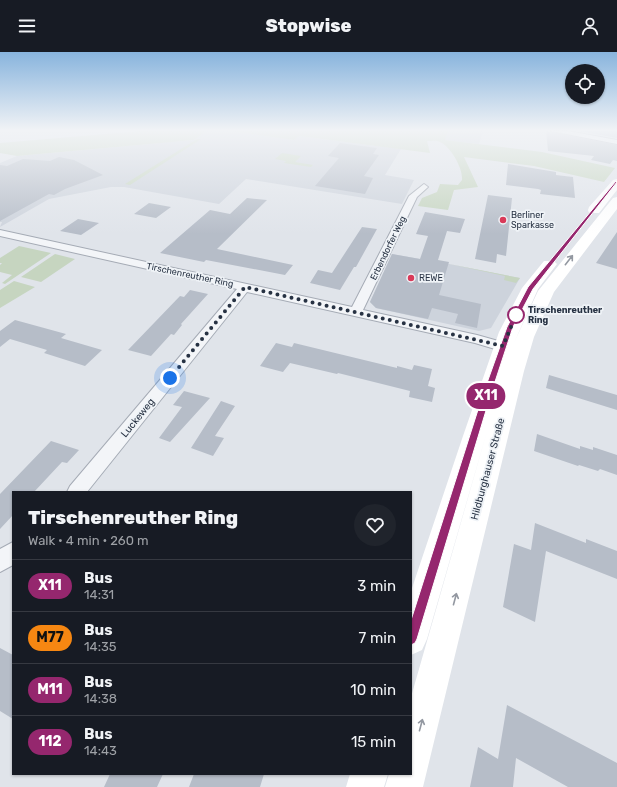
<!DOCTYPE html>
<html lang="en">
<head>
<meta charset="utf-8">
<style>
  :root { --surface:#171b24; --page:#20242c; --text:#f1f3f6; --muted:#9ea1a6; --line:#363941 }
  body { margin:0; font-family:Rubik,sans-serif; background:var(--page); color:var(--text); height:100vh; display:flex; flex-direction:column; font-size:15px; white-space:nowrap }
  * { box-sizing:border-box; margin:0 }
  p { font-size:13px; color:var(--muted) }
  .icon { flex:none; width:22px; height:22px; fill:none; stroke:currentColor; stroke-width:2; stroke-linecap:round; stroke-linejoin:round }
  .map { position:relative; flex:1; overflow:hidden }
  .drawer { position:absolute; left:12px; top:439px; width:400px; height:284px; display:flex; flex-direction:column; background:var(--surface); border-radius:0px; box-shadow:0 1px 3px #0004 }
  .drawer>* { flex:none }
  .badge { padding:0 8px; border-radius:13px; font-size:14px; line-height:26px }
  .tools { position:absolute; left:565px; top:12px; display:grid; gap:8px }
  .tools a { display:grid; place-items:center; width:40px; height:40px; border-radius:50%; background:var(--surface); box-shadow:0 1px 3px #0004; font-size:20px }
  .you { position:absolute; width:20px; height:20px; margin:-10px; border:3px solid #fff; border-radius:50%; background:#1a73e8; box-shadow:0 0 0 6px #1a73e833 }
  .map>.badge { position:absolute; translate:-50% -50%; box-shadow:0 0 0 2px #fff }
  .round { display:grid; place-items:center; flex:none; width:42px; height:42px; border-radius:21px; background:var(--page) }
  .headline { display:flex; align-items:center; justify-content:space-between; height:68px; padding:0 16px }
  h1 { font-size:19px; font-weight:800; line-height:30px }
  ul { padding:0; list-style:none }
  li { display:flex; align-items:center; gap:12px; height:52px; padding:0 16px; border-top:1px solid var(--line) }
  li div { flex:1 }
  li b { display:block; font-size:15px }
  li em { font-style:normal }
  li .badge { min-width:44px; font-weight:700; text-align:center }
  header { display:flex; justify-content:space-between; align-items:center; height:52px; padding:0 16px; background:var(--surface); font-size:18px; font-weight:800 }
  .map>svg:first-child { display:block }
</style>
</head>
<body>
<header><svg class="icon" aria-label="menu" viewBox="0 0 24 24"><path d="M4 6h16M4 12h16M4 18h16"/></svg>Stopwise<svg class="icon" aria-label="person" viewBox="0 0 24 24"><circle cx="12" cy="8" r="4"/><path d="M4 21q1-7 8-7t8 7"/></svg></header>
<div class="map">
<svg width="617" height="735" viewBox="0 0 617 735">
  <rect width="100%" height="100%" fill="#e0e4ea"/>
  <path fill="#cdd3dc" d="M 207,79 L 230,79 L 294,88 L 298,84 L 401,97 L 385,123 L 414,128 L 402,152 L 246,127 L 219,152 L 124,135 L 111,135 L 49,147 L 0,175 L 2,170 L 0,170 L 0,111 L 17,104 L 194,88 Z
    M 448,79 L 483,79 L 479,92 L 444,88 Z
    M 392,202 L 449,212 L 520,226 L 491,276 L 479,279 L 376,256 L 370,250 Z"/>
  <path fill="#c6d5c0" d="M 140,79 L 207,79 L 194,88 L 17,104 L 0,101 L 0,91 Z
    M 230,79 L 448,79 L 445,88 L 542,100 L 615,116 L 604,130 L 534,114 L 464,105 L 478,135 L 454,138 L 448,158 L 418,154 L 422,146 L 437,140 L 440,132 L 458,133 L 462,128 C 463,116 451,95 440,90 C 437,88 431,89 427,89 L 430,101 L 299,84 L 294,88 Z
    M 197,87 L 201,87 L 130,133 L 125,132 Z
    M 282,101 L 301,104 L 295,110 L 313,113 L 311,115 L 284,111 L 286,109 L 275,107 Z
    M 19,194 L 51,201 L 5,232 L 2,231 L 12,223 L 0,220 L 0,213 L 2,211 L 0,211 L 0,206 Z
    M 55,202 L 75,207 L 41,230 L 21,225 Z
    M 449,212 L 520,226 L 516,231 L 504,228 L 505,224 Z
    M 14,229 L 35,235 L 0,256 L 0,238 Z"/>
  <path fill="#b6bdc8" d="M 546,79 L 617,93 L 617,109 L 613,108 L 610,112 L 591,108 L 594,104 L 548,99 Z
    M 578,79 L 617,79 L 617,86 Z
    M 340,91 L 377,96 L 373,102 L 379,103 L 364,124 L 373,126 L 365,142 L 315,134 L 339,106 L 328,104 Z
    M 59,105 L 74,108 L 103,123 L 65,137 L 54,143 L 49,142 L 0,169 L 0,113 L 7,114 L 23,107 L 50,109 Z
    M 508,112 L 556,120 L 556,123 L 573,125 L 575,146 L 540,142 L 541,138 L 538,137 L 506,133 Z
    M 488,143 L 512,146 L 506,204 L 497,202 L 496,211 L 475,207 Z
    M 247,146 L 267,148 L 217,197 L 293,213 L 285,223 L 206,208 L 204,210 L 160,201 L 210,158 L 230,162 Z
    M 149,151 L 171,155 L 156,166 L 134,162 Z
    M 425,160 L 465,167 L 460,181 L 447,179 L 438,208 L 449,210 L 439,243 L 481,252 L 477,276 L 455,271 L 458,262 L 432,256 L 428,267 L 376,256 L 370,250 L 392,202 L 420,207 L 428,184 L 416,182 Z
    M 78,167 L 99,171 L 81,183 L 60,179 Z
    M 362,175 L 377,177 L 356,215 L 354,215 L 340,238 L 310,231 L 318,218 L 332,221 Z
    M 617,180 L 617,217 L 596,211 Z
    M 190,238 L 208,242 L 181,272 L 182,273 L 174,283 L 171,282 L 151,304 L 128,298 L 180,244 L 184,245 Z
    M 15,268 L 66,282 L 61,286 L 102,298 L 85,314 L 44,301 L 47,298 L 10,287 L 0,295 L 0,279 Z
    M 276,291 L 292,295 L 294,291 L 397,316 L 397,314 L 412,318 L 414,313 L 432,317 L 428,334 L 435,336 L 432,350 L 409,345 L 410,339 L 338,321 L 337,322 L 290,311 L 283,320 L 260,314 Z
    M 549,323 L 617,343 L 617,358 L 546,336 Z
    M 184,339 L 210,346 L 170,390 L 159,386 L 182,355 L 173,353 Z
    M 221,349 L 235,354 L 215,384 L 224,386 L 213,404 L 191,396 Z
    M 537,382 L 580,397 L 580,394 L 593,398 L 593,395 L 617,403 L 617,423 L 600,417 L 598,419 L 579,413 L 578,414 L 534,399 Z
    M 51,389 L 79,398 L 67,411 L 62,410 L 34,440 L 13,440 L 13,463 L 0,477 L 0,442 Z
    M 535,471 L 586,491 L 586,487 L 617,499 L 617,527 L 546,499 L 535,570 L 503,555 L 514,492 L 531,498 Z
    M 0,596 L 13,603 L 13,667 L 0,659 Z
    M 507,653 L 617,711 L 617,735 L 568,735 L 516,706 L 513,735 L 470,735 L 478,695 L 498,707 Z
    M 110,722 L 163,722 L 157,735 L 104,735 Z
    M 194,722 L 264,722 L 260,735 L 189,735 Z"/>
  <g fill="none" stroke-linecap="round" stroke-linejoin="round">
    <g stroke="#a5abb5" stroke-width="2">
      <path id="minor" d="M 551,79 L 568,79 L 617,88 L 617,92 Z
        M 424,132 L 428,135 L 417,145 L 363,258 L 477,283 L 520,295 L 522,298 L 520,301 L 515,303 L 475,291 L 247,240 L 87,440 L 67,440 L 70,434 L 237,237 L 0,184 L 0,178 L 352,255 L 409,144 Z
        M 13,490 L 13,513 L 0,520 L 0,497 Z"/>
    </g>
    <use href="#minor" fill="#f3f5f8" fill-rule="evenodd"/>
    <path fill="#fff" fill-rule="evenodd" d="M 617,127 L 617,138 L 599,161 L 589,161 L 588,158 L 589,155 L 613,128 Z
      M 617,145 L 617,157 L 554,240 L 534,285 L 524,319 L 423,735 L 385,735 L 389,722 L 411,722 L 411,645 L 488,376 L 427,587 L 422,598 L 411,603 L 411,539 L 463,384 L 499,280 L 522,236 L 544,209 L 554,209 L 557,212 L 538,237 L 514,291 L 538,239 L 613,146 Z
      M 350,722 L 388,722 L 384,735 L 346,735 Z"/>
  </g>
  <defs><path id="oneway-shaft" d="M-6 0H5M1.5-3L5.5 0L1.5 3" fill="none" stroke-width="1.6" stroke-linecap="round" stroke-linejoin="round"/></defs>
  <g stroke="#9398a1">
    <use href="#oneway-shaft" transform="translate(569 208) rotate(-52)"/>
    <use href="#oneway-shaft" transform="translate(455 547) rotate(-75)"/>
    <use href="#oneway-shaft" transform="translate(421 673) rotate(-75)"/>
  </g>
  <linearGradient id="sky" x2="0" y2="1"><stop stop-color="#88b4dd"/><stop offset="0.43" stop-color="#f1f3f6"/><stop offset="1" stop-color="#f1f3f6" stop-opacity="0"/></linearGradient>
  <rect width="617" height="182" fill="url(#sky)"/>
  <path fill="#95276e" stroke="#fff" d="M 616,129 L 617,130 L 533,237 L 513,275 L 491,342 L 417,587 L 415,591 L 411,593 L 407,591 L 405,587 L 483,342 L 507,275 L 528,235 Z"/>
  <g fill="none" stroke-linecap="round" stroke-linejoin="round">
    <path stroke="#273243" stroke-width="4" stroke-dasharray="0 7.2" d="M 170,326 L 245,235 L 503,294 L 516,263"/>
  </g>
  <g fill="#d93a59" stroke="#eff3f7" stroke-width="1.5">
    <circle cx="503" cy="168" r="4"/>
    <circle cx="411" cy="226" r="4"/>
  </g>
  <circle fill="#fff" stroke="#95276e" stroke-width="2" cx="516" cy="263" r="8"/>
  <g text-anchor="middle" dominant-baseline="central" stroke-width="3.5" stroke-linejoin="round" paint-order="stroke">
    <g font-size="9" fill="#273243" stroke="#eff3f7" text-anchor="start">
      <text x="511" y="163">Berliner<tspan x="511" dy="10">Sparkasse</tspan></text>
      <text x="419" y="226">REWE</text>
    </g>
    <g font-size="9" fill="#273243" stroke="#eff3f7">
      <text transform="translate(388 196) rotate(-64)">Erbendorfer Weg</text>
      <text transform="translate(190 223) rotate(12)">Tirschenreuther Ring</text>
    </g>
    <g font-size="9" font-weight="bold" fill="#273243" stroke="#eff3f7" text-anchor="start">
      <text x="528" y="258">Tirschenreuther<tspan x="528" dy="10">Ring</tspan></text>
    </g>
    <g font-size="10" fill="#273243" stroke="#eff3f7">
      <text transform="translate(138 366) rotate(-51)">Luckeweg</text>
      <text transform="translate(488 417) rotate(-75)">Hildburghauser Straße</text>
    </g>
  </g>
</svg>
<div class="tools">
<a><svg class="icon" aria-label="locate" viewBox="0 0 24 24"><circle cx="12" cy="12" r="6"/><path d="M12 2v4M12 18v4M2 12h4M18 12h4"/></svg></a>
</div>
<div class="you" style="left:170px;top:326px"></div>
<b class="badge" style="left:486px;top:344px;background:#95276e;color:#fff">X11</b>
<section class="drawer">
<div class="headline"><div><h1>Tirschenreuther Ring</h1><p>Walk · 4 min · 260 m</p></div><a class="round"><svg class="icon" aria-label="heart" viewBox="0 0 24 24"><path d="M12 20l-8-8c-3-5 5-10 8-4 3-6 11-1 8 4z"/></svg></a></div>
<ul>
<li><span class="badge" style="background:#95276e;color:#fff">X11</span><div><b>Bus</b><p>14:31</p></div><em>3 min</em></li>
<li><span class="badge" style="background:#f68712;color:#111">M77</span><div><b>Bus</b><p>14:35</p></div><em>7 min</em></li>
<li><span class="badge" style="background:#95276e;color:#fff">M11</span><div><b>Bus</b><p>14:38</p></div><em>10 min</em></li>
<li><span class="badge" style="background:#95276e;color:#fff">112</span><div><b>Bus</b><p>14:43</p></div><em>15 min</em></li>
</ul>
</section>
</div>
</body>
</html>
